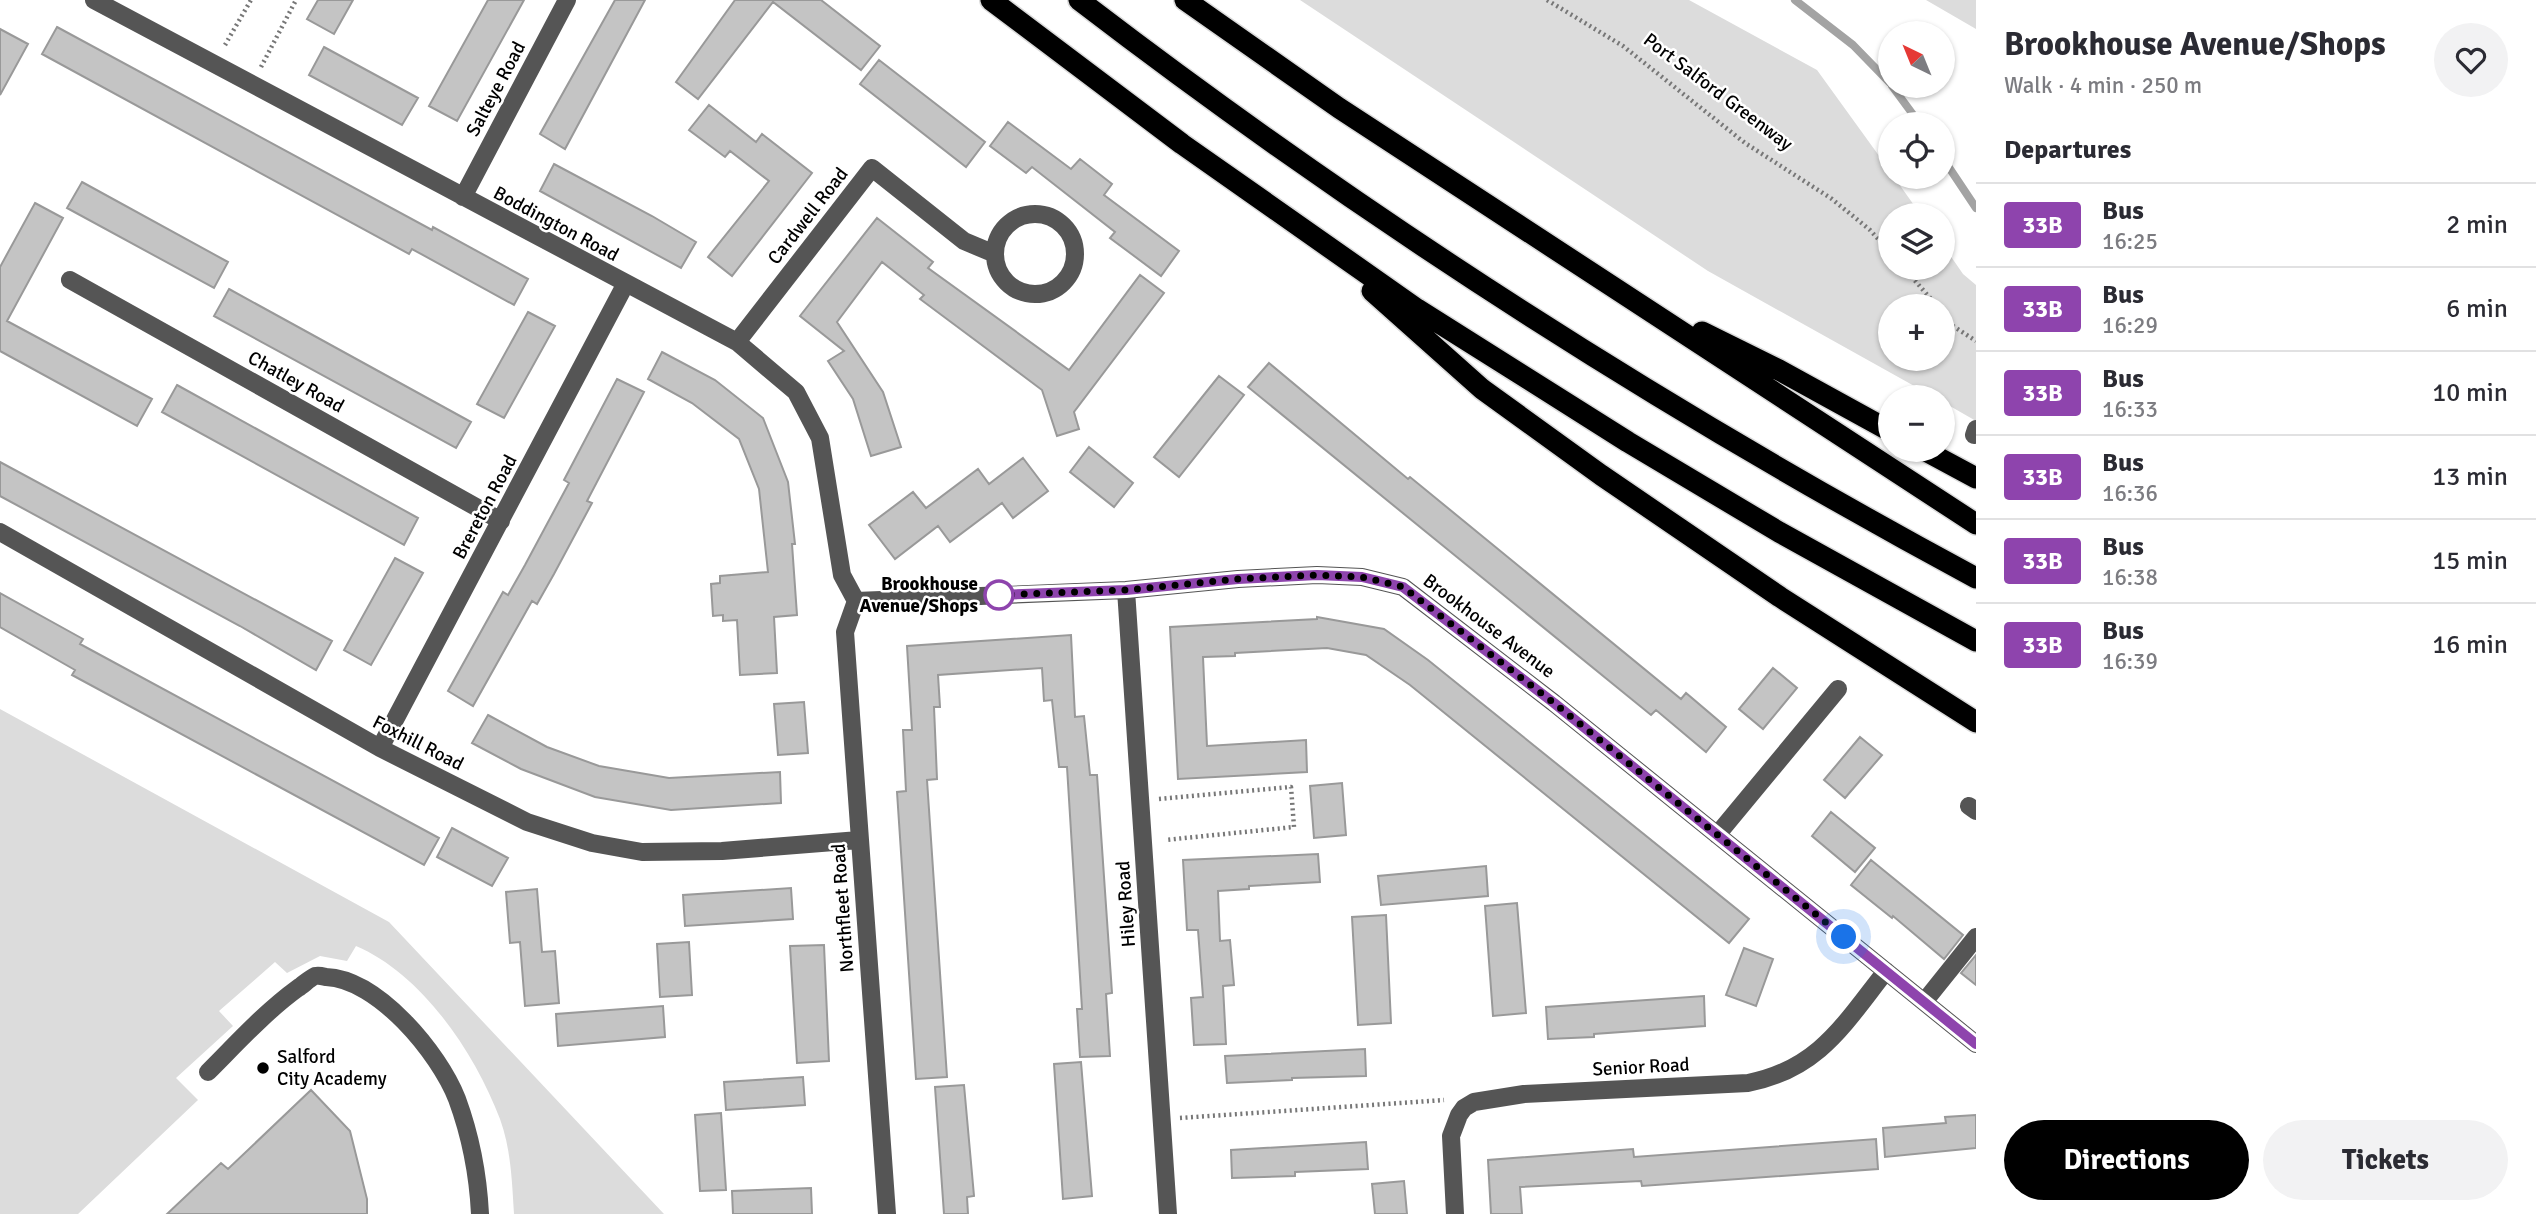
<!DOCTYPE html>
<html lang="en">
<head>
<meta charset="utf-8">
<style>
  :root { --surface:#fff; --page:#f2f2f3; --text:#2b2b33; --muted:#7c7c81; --line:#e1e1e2; --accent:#000 }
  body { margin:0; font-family:Signika,sans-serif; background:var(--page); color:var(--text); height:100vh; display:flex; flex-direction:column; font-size:26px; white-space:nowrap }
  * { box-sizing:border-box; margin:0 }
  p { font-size:23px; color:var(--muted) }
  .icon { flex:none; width:38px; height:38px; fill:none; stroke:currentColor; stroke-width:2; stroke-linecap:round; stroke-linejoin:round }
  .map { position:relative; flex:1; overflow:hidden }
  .side { display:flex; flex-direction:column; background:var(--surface); width:560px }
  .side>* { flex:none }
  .badge { padding:0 14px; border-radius:5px; font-size:24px; line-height:46px }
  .needle { width:46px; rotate:317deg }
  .fabs { position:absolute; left:1878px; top:21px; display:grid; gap:14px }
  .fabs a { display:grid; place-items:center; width:77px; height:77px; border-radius:50%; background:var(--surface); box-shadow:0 2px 5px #0004; font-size:35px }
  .you { position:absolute; width:35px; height:35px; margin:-18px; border:5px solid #fff; border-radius:50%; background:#1a73e8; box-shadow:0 0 0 10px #1a73e833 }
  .map>.badge { position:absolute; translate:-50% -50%; box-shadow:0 0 0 4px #fff }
  h2 { padding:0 28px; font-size:26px; line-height:63px }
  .round { display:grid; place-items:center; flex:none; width:74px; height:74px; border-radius:37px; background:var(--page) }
  .headline { display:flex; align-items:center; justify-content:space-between; height:119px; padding:0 28px }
  h1 { font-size:33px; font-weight:700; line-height:52px }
  .cta { display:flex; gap:14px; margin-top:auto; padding:14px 28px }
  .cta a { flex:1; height:80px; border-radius:42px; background:var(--accent); color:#fff; font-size:28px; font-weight:700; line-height:80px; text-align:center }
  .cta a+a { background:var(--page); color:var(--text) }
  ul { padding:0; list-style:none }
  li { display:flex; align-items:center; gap:21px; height:84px; padding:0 28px; border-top:2px solid var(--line) }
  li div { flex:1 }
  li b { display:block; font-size:26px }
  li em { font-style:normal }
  li .badge { min-width:77px; font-weight:700; text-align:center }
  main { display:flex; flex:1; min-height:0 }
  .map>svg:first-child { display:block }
</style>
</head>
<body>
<main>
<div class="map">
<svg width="1976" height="1214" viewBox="0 0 1976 1214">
  <rect width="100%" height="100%" fill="#fff"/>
  <path fill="#dcdcdc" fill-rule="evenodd" d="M 1300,0 L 1689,0 L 1817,70 L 1890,171 L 1890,177 L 1894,177 L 1921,215 L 1890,215 L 1890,268 L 1942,268 L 1943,245 L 1963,274 L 1976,285 L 1976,421 L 1943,402 L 1942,397 L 1934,397 L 1708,271 ZM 1890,306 L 1942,306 L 1942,359 L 1890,359 Z
    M 1926,0 L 1976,0 L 1976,29 Z
    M 0,709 L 389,922 L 664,1214 L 514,1214 C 512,1182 511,1149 500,1119 C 475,1053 422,974 356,946 L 347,961 L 320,956 L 287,973 L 275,962 L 219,1011 L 233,1026 L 176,1078 L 198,1100 L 78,1214 L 0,1214 Z"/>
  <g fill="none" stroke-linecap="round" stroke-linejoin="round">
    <path stroke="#a3a3a3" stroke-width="8" d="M 1795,0 L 1853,45 L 1890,83
      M 1892,86 L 1920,124
      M 1942,157 L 1976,208"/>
  </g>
  <path fill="#c4c4c4" stroke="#999" stroke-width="2" d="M 318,0 L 353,0 L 334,34 L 307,19 Z
    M 488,0 L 524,0 L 457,121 L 429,106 Z
    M 615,0 L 645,0 L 565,149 L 540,134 Z
    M 735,0 L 821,0 L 880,46 L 861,70 L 773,2 L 698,99 L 676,82 Z
    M 57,27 L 432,230 L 433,227 L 528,279 L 514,305 L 412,249 L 409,254 L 42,54 Z
    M 0,29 L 28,44 L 0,95 Z
    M 324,47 L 418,98 L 402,125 L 309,75 Z
    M 879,60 L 985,142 L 966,167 L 860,84 Z
    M 709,105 L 756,142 L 762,134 L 812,173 L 732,276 L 708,257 L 769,181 L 730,151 L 725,157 L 689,130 Z
    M 1008,122 L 1071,169 L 1080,159 L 1112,184 L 1104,195 L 1179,251 L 1161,276 L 1110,238 L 1115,232 L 1032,167 L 1026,173 L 990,146 Z
    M 554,164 L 652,216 L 696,242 L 681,268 L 540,191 Z
    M 82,182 L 228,262 L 214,288 L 67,208 Z
    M 35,203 L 63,218 L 7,321 L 152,399 L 137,426 L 0,351 L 0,267 Z
    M 877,218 L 933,262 L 928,268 L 1069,370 L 1140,275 L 1164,293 L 1074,412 L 1079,429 L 1057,436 L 1042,390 L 920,299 L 924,295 L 882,262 L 837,322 L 883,392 L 901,447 L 871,456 L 853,399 L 828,361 L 844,351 L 800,316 Z
    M 229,289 L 471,422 L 456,448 L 214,316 Z
    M 528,312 L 555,326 L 504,418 L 477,404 Z
    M 662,352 L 715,380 L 763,418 L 788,482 L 795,544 L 792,544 L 797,615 L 774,617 L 777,673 L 740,675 L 737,620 L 723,621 L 723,615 L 713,616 L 711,584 L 720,583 L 720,576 L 768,572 L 759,489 L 739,439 L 692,403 L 648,379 Z
    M 1269,363 L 1408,479 L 1410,477 L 1681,699 L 1686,693 L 1726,727 L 1706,752 L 1656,710 L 1651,715 L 1248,387 Z
    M 1219,376 L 1244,395 L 1179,477 L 1154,457 Z
    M 617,379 L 644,392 L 587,501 L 592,503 L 554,574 L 537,604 L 532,601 L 473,706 L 448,691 L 503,592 L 508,595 L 525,565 L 569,483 L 564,480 Z
    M 177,385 L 418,518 L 404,545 L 162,412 Z
    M 1089,447 L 1133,483 L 1114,507 L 1070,472 Z
    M 1023,458 L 1048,491 L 1013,518 L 1002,503 L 950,542 L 938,526 L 895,559 L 869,525 L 913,492 L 926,508 L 978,469 L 989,484 Z
    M 0,462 L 332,641 L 316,670 L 240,626 L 0,496 Z
    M 395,558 L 423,573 L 371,665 L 344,650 Z
    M 0,593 L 83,639 L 80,644 L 439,838 L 424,865 L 72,675 L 75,670 L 0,627 Z
    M 1317,617 L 1384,629 L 1428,660 L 1749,919 L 1729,943 L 1410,685 L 1366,655 L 1327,648 L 1235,653 L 1235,656 L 1203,657 L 1207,746 L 1306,740 L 1307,772 L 1178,779 L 1170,627 L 1317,619 Z
    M 1071,635 L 1075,717 L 1084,716 L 1090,775 L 1097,775 L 1112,993 L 1106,994 L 1110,1056 L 1080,1057 L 1077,1009 L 1082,1009 L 1067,767 L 1059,767 L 1052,700 L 1044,701 L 1042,668 L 938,675 L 940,707 L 934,707 L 937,779 L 927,780 L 947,1077 L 916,1079 L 897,792 L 906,791 L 903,730 L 912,730 L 907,646 Z
    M 1773,668 L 1797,688 L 1763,729 L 1739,709 Z
    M 804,702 L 808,753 L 778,755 L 774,704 Z
    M 488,715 L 547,747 L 599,766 L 669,778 L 780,772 L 781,803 L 671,810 L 595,797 L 521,769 L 472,743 Z
    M 1860,737 L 1882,755 L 1845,798 L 1824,780 Z
    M 1342,783 L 1346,835 L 1314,838 L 1310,786 Z
    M 1831,812 L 1875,848 L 1855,872 L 1812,836 Z
    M 452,828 L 508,858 L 492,886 L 437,857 Z
    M 1318,854 L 1320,882 L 1249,886 L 1249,889 L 1218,891 L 1220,941 L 1230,940 L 1234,985 L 1223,986 L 1226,1044 L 1194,1045 L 1191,998 L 1203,997 L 1198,930 L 1187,930 L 1183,860 Z
    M 1871,860 L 1963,935 L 1944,959 L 1893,916 L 1892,918 L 1851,885 Z
    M 1486,866 L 1488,896 L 1381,905 L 1378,876 Z
    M 791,888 L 793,919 L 685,926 L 683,895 Z
    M 537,889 L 542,952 L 555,951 L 559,1003 L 525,1006 L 520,942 L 510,943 L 506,892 Z
    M 1517,903 L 1526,1013 L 1493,1016 L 1485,906 Z
    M 1386,915 L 1391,1023 L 1358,1025 L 1352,917 Z
    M 689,942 L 692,995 L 660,997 L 657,944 Z
    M 824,945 L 829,1061 L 797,1063 L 790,946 Z
    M 1744,948 L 1773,959 L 1756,1006 L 1726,995 Z
    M 1976,955 L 1976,985 L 1961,973 Z
    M 1704,996 L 1705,1026 L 1594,1034 L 1594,1037 L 1548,1039 L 1546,1007 Z
    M 663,1006 L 665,1037 L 558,1046 L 556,1014 Z
    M 1365,1049 L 1366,1076 L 1292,1078 L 1292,1080 L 1227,1083 L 1225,1056 Z
    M 1081,1062 L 1092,1196 L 1063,1199 L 1054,1064 Z
    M 803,1077 L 805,1105 L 726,1110 L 724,1082 Z
    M 964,1085 L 974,1196 L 967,1197 L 968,1214 L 944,1214 L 935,1087 Z
    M 311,1090 L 350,1131 L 367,1199 L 367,1214 L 167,1214 L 221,1163 L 228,1169 Z
    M 721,1113 L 726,1190 L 700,1191 L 695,1115 Z
    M 1976,1115 L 1976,1148 L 1885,1157 L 1883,1128 L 1946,1123 L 1945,1117 Z
    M 1876,1139 L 1878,1169 L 1642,1186 L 1641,1181 L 1520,1187 L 1522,1214 L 1491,1214 L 1488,1160 L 1633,1149 L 1634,1157 Z
    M 1366,1142 L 1368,1169 L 1295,1172 L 1295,1176 L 1232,1178 L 1231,1150 Z
    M 1404,1181 L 1407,1214 L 1375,1214 L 1372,1184 Z
    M 811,1188 L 812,1214 L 733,1214 L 732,1191 Z"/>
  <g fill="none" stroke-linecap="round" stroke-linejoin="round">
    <g stroke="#dbdbdb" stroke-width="24">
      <path id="highway" d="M 991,0 L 1182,144 L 1417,309 L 1628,442 L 1779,532 L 1976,641
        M 1079,0 C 1362,217 1662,409 1976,578
        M 1185,0 L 1339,108 L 1976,524
        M 1372,291 L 1482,389 L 1601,475 L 1780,597 L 1976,722
        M 1702,332 L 1779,370 L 1890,431
        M 1924,450 L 1976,478"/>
    </g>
    <path stroke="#777" stroke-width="4.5" stroke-dasharray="2 3.5" stroke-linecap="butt" d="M 1547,0 L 1623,46 L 1745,143 L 1832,199 L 1870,230 L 1890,252
      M 225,45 L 251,0
      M 261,67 L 296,0
      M 1904,268 L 1937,306
      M 1942,313 L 1953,326 L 1976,341
      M 1159,799 L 1291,787 L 1294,827 L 1165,840
      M 1180,1118 L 1444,1100"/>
    <path stroke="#555" stroke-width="18" d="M 94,0 L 737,342 L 796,392 L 820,438 L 842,575 L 856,601
      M 463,197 L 567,0
      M995 254a40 40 0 1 1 80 0a40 40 0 1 1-80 0Z
      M 70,280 L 501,521
      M 737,342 L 872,168 L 964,241 L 995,254
      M 1974,435 L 1976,429
      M 0,532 L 380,748 L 527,822 L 592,843 L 642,852 L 722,851 L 859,840
      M 1126,590 L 1168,1214
      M 856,601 L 1126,590 L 1238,579 L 1317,575 L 1362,577 L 1403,587 L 1554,703 L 1976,1044
      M 856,601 L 845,632 L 887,1214
      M 380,748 L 625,285
      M 1969,806 L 1976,811
      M 1717,835 L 1838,689
      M 1924,1002 L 1976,937
      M 208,1072 C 237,1043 265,1012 298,988 C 303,985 310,978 315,976 C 319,975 322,976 326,977 C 378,979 439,1053 457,1099 C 471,1137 478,1174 480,1214
      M 1455,1214 L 1451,1136 L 1459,1115 L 1464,1108 L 1474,1102 L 1524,1094 L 1748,1083 C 1819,1069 1844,1024 1886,971"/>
    <use href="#highway" stroke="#000" stroke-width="21"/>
  </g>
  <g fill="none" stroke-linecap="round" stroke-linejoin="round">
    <g stroke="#fff" stroke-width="16">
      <path id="line" d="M 999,595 L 1126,590 L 1238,579 L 1317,575 L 1362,577 L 1403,587 L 1554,703 L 1976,1044"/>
    </g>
    <use href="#line" stroke="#8e44ad" stroke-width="10"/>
    <path stroke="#000" stroke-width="7" stroke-dasharray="0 12.6" d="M 999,595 L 1126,590 L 1238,579 L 1317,575 L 1362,577 L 1403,587 L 1554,703 L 1844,937"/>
  </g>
  <circle fill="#fff" stroke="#8e44ad" stroke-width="3.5" cx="999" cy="595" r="14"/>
  <circle fill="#000" stroke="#fff" stroke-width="2.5" cx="263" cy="1068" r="7"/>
  <g text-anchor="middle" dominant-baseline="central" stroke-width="5" stroke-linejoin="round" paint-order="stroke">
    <g font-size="19" fill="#000" stroke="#fff">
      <text transform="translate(496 89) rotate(-62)">Salteye Road</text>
      <text transform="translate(1718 92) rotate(37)">Port Salford Greenway</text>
      <text transform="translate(808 216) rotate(-52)">Cardwell Road</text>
      <text transform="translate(556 224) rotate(28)">Boddington Road</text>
      <text transform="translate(296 382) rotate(29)">Chatley Road</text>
      <text transform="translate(485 507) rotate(-62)">Brereton Road</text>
      <text transform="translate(1489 626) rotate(37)">Brookhouse Avenue</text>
      <text transform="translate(418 743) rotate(27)">Foxhill Road</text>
      <text transform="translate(1126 904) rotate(-94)">Hiley Road</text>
      <text transform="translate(843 908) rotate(-94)">Northfleet Road</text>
      <text transform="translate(1641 1067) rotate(-3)">Senior Road</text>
    </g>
    <g font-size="19" font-weight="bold" fill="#000" stroke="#fff" text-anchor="end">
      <text x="978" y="584">Brookhouse<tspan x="978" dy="22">Avenue/Shops</tspan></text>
    </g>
    <g font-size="19" fill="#000" stroke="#fff" text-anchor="start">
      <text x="277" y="1057">Salford<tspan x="277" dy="22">City Academy</tspan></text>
    </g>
  </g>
</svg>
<div class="fabs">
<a><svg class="needle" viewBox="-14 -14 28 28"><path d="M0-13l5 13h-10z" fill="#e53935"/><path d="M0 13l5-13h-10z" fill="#7c7c81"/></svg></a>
<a><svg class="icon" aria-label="locate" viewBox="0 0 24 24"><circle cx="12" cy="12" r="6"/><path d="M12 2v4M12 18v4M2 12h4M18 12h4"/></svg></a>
<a><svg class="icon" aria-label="layers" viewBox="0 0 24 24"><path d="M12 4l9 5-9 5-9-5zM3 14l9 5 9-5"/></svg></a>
<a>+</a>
<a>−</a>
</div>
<div class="you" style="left:1844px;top:937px"></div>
</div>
<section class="side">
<div class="headline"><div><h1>Brookhouse Avenue/Shops</h1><p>Walk · 4 min · 250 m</p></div><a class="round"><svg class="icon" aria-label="heart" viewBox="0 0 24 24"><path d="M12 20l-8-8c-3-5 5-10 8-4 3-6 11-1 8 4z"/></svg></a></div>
<h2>Departures</h2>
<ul>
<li><span class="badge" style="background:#8e44ad;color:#fff">33B</span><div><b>Bus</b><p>16:25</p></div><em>2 min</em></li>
<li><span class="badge" style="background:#8e44ad;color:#fff">33B</span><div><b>Bus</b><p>16:29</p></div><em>6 min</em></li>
<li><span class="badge" style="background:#8e44ad;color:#fff">33B</span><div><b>Bus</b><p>16:33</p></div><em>10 min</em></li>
<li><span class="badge" style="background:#8e44ad;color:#fff">33B</span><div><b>Bus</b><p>16:36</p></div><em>13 min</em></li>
<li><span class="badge" style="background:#8e44ad;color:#fff">33B</span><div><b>Bus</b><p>16:38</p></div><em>15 min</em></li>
<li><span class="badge" style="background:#8e44ad;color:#fff">33B</span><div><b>Bus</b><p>16:39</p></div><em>16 min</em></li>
</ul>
<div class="cta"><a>Directions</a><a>Tickets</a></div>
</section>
</main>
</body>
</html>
